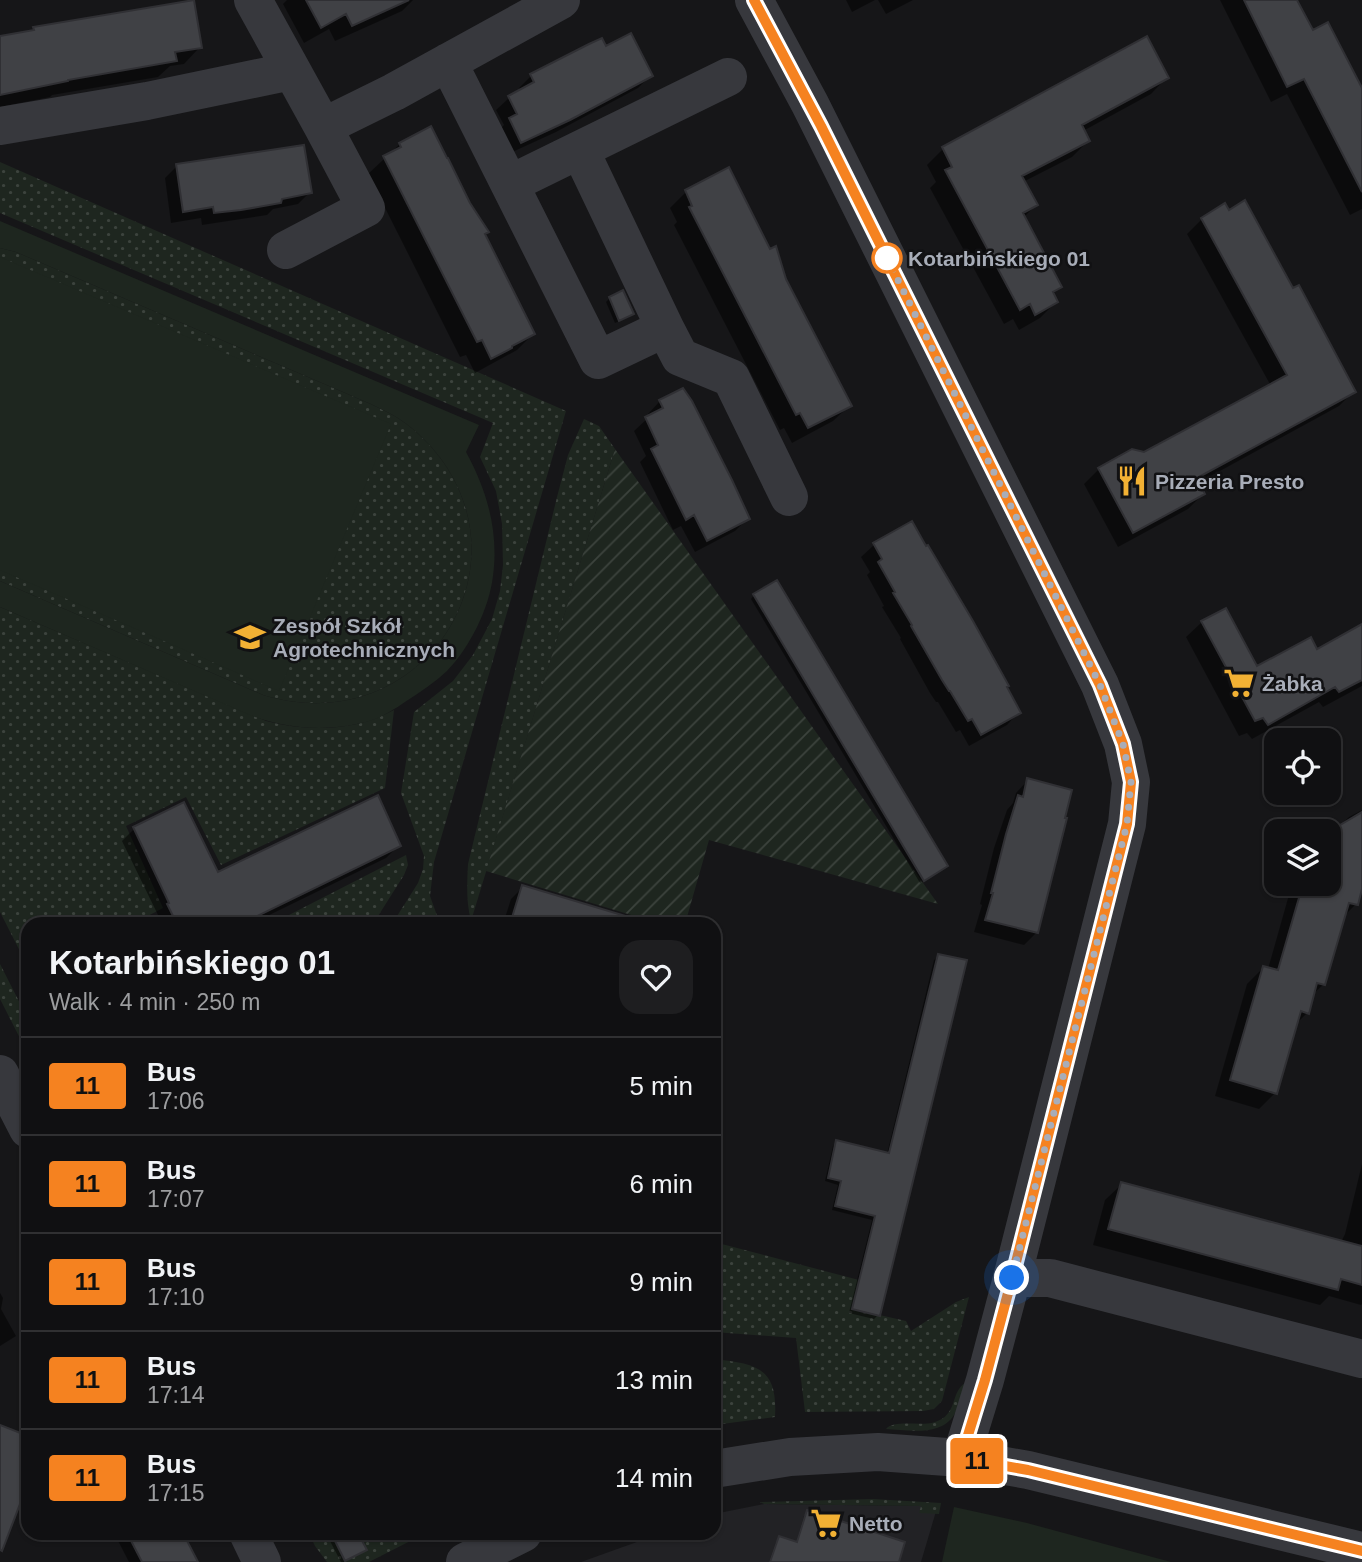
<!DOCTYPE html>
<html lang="en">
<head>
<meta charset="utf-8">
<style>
  :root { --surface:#101012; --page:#1e1e20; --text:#f1f3f6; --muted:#9c9d9f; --line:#303032 }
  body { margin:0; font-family:Arial,sans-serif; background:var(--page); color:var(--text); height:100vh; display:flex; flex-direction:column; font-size:26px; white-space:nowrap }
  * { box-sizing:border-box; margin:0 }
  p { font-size:23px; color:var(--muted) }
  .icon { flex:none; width:38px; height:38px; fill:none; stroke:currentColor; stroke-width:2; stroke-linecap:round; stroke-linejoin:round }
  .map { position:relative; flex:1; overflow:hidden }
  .panel { position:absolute; left:21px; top:917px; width:700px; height:623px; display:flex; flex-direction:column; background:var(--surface); border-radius:21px; box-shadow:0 2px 5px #0004,0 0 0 2px var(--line) }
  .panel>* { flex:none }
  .badge { padding:0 14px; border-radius:5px; font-size:24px; line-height:46px }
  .tools { position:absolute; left:1264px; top:728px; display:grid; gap:14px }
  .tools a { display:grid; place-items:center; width:77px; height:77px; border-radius:14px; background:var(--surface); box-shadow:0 2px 5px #0004,0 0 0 2px var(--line); font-size:35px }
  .you { position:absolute; width:35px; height:35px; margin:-18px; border:5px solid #fff; border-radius:50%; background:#1a73e8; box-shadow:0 0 0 10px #1a73e833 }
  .map>.badge { position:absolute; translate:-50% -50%; box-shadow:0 0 0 4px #fff }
  .round { display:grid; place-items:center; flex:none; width:74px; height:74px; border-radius:21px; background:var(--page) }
  .head { display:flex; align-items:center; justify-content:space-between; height:119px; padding:0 28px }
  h1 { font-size:33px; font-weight:600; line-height:52px }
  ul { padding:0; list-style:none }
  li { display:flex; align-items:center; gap:21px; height:98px; padding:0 28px; border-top:2px solid var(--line) }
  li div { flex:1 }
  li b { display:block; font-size:26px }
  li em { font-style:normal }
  li .badge { min-width:77px; font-weight:700; text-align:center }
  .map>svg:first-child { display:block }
</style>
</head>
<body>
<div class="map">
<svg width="1362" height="1562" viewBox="0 0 1362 1562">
  <defs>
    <pattern id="grass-dots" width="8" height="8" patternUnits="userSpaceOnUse" patternTransform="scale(1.75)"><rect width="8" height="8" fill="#1e261f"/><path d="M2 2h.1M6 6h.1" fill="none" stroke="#3c433d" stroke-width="1.8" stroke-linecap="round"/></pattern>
    <pattern id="garden-furrows" width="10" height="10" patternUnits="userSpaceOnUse" patternTransform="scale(1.75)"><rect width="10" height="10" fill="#1e261f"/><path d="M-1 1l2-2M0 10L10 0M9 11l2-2" fill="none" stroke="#3c433d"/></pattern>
  </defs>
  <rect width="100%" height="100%" fill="#161618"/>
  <path fill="#222225" d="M 764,1504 L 921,1506 L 937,1508 L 921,1562 L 581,1562 L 662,1533 L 714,1533 L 714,1514 Z"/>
  <path fill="url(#grass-dots)" d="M 0,162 L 566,411 L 434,862 L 430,896 L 440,924 L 392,924 L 418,883 L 423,869 L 424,856 L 401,793 L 414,712 L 453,681 L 473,655 L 492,619 L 500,591 L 503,565 L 502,524 L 496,491 L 480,457 L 493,423 L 0,213 Z
    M 0,248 L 16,252 L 343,392 C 367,403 394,412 414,430 C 546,545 432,746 263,695 L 0,581 Z
    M 584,419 L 599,426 L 615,449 L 471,921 C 466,902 467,883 468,864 L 557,497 L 568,455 Z
    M 0,607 L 266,721 C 309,732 356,731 394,710 L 385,788 L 221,865 L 186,797 L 126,826 L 163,908 L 144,918 L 147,924 L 28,924 L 28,967 L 0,912 Z
    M 406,855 L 408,865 L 404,875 L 373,924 L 290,924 L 287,916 Z
    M 0,964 L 28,1019 L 28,1054 L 0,999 Z
    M 714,1242 L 859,1280 L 853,1309 L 906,1321 L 911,1331 L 956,1302 L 969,1297 L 942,1401 L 934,1409 L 923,1411 L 805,1412 L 796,1338 L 714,1332 Z
    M 714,1359 C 756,1364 778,1367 775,1417 L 714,1425 Z
    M 965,1383 C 961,1393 959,1407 954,1415 C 940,1437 907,1430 886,1429 C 895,1419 921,1427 935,1422 C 958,1415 950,1393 965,1383 Z
    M 873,1499 L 941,1503 L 939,1514 L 919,1513 L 921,1506 L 764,1504 L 760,1502 Z
    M 309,1533 L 426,1533 L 369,1562 L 327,1562 L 315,1546 Z"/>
  <path fill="#1e261f" d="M 0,221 L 479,425 L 466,452 C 487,490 499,532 493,576 C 489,609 470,647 447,671 C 435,682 422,691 408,700 C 395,709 381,718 366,722 C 327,732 287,729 250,715 L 0,607 L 0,581 L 263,695 C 432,746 546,545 414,430 C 394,412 367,403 343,392 L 16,252 L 0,248 Z
    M 0,257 L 391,424 L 279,691 L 0,570 Z
    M 954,1507 L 1027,1523 L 1171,1562 L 942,1562 Z"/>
  <path fill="url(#garden-furrows)" d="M 615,449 L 938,904 L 709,840 L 685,924 L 661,924 L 486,871 Z"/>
  <path fill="#0007" d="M 287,0 L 413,0 L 402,11 L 335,41 L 329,29 L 304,43 L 283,4 Z
    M 846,0 L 875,0 L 852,12 Z
    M 878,0 L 913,0 L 886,14 Z
    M 1220,0 L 1295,0 L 1312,33 L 1362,92 L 1362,209 L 1350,215 L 1287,94 L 1271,102 Z
    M 193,2 L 200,47 L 184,64 L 170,66 L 158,77 L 52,95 L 50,97 L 0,107 L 0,38 L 30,33 L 33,29 Z
    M 1146,39 L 1167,77 L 1151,94 L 1083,131 L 1088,141 L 1072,157 L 1023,182 L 1036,205 L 1023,218 L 1060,287 L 1052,294 L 1056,302 L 1040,318 L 1019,330 L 1013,319 L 1004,324 L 930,188 L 936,182 L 927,165 L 943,149 Z
    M 531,76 L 650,76 L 638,88 L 556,132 L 508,154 L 497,132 L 504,125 L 496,110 L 509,98 L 521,91 L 519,88 Z
    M 400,144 L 484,234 L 533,334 L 517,350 L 475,373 L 466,355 L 460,357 L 368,174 Z
    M 177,166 L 310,192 L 298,204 L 273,209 L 267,215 L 202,225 L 201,218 L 171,223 L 165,178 Z
    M 728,169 L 850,405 L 833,421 L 792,443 L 784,428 L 780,430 L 674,225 L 677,222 L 670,208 L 686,192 Z
    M 1202,219 L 1293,291 L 1354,391 L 1339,406 L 1198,483 L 1203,494 L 1188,509 L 1118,547 L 1084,484 L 1099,469 L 1132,451 L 1145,454 L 1271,386 L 1187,234 Z
    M 610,298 L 632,314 L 629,317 L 615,323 L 606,302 Z
    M 660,401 L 747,519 L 735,531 L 695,552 L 681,526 L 673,530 L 640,462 L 646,456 L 634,431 L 649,417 L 648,414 Z
    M 911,523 L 1019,712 L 1007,725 L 969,746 L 960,730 L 956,732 L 938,702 L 936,702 L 930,693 L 900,639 L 901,638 L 882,607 L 884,606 L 867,575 L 870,572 L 861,557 L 874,545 Z
    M 754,595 L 946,866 L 943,869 L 920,883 L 751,599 Z
    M 1202,622 L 1256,668 L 1316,651 L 1362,626 L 1362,686 L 1323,707 L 1319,702 L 1252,739 L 1247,733 L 1239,736 L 1186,637 Z
    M 1028,780 L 1037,932 L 1024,945 L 974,932 L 982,905 L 980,904 L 994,848 L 1007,810 L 1013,803 L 1016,793 Z
    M 1362,810 L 1362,883 L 1356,904 L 1343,917 L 1324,984 L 1312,995 L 1307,1013 L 1295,1025 L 1275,1093 L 1259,1109 L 1215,1096 L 1247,984 L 1263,968 L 1268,969 L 1292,884 L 1328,884 L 1328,837 L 1349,817 Z
    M 134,829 L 217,874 L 398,846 L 386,858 L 251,924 L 159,924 L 156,917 L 158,915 L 122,841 Z
    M 523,887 L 645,924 L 503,924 L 511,899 Z
    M 939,956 L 878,1315 L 874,1319 L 849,1313 L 872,1220 L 832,1210 L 838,1185 L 825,1181 L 833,1146 L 837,1142 L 887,1154 L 934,960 Z
    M 1362,1164 L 1362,1304 L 1361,1305 L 1329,1296 L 1320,1305 L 1093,1245 L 1105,1200 L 1122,1184 L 1341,1242 L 1345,1234 Z
    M 0,1293 L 3,1298 L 1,1309 L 16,1336 L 0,1346 Z
    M 808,1512 L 897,1562 L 769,1562 L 776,1542 L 780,1538 L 796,1543 L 804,1516 Z
    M 114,1533 L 177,1533 L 196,1562 L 129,1562 Z
    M 342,1533 L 356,1533 L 365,1550 L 361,1553 L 344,1562 L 341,1562 L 330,1541 Z"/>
  <path fill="#404145" stroke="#303034" stroke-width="2" d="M 194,0 L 202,48 L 175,52 L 177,61 L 68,80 L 68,81 L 0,95 L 0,36 L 34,30 L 33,27 Z
    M 306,0 L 409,0 L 352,26 L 346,14 L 321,28 Z
    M 1244,0 L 1297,0 L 1313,30 L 1328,22 L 1362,88 L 1362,192 L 1304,79 L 1287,87 Z
    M 631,33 L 653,76 L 570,120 L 521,143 L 509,118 L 517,114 L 508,96 L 534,82 L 530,74 L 589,44 L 602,38 L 606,46 Z
    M 1147,36 L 1169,78 L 1082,125 L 1090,141 L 1022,176 L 1038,205 L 1023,213 L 1062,287 L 1053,292 L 1058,302 L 1035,315 L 1030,304 L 1020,310 L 945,170 L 952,167 L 942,147 Z
    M 431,126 L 447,158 L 448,158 L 470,203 L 489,232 L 485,234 L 535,334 L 512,346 L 512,348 L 491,359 L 482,340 L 477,342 L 383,156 L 401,147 L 399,143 Z
    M 304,145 L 312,193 L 282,199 L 281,203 L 241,210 L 214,213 L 213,207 L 183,212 L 176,164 Z
    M 729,167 L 770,249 L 776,246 L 786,279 L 852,406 L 808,428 L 800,413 L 796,415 L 689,207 L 692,206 L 685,190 Z
    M 1245,200 L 1293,288 L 1299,285 L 1356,392 L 1197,478 L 1205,494 L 1133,533 L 1098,468 L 1132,449 L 1144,452 L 1287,375 L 1201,218 L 1225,203 L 1229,210 Z
    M 623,290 L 634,314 L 619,321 L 609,297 Z
    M 683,388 L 692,401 L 732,480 L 750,519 L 707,541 L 694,515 L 686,520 L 651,449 L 658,445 L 645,417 L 663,408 L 659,400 Z
    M 912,521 L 926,546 L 928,545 L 973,621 L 1009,686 L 1007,687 L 1021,713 L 981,735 L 972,719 L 968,721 L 950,691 L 949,691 L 942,680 L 911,626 L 912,625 L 893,593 L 895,592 L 878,562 L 882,559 L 873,543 Z
    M 777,580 L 948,866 L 924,881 L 753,594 Z
    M 1226,608 L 1257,666 L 1311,637 L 1317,649 L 1362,624 L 1362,680 L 1339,692 L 1335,687 L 1268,725 L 1263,718 L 1255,721 L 1201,621 Z
    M 1027,778 L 1072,790 L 1065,818 L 1067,818 L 1038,933 L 985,920 L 993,893 L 991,893 L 1006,834 L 1018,795 L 1023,797 Z
    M 378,795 L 401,846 L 241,924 L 177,924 L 167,904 L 169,903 L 133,827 L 184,802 L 218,872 Z
    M 1362,812 L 1362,889 L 1358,905 L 1349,903 L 1325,985 L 1317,983 L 1309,1014 L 1301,1011 L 1277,1094 L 1230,1080 L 1263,966 L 1278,970 L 1303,884 L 1328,884 L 1328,855 L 1335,838 L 1330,831 Z
    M 522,885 L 632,918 L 631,924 L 510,924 Z
    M 938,954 L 967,960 L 880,1316 L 852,1309 L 875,1216 L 835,1206 L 841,1181 L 828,1178 L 836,1140 L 889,1153 Z
    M 1121,1182 L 1362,1246 L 1362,1285 L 1341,1279 L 1338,1290 L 1108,1229 Z
    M 0,1425 L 28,1436 L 28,1483 L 2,1551 L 0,1550 Z
    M 807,1510 L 905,1542 L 899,1562 L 770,1562 L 779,1536 L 797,1542 Z
    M 127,1533 L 183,1533 L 198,1562 L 142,1562 Z
    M 331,1533 L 358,1533 L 367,1550 L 345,1561 Z"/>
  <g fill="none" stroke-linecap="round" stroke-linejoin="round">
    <path stroke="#37383d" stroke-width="38" d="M 253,0 L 323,127 L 394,92 L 561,0
      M 754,0 L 810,104 L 1100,685 L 1123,744 L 1131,782 L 1127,824 L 1012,1278 L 985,1380 L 961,1458
      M 448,62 L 598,360 L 665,328 L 680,357 L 731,378 L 789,497
      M 0,126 L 147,101 L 292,71
      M 580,150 L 665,328
      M 510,184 L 728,77
      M 286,250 L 366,208 L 323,127
      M 0,1074 L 28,1129
      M 1012,1278 L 1050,1278 L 1362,1359
      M 714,1469 L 790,1457 L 878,1452 L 961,1458 L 1028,1470 L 1362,1551
      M 248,1533 L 262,1562
      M 465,1562 L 523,1533"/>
  </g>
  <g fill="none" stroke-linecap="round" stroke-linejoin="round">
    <g stroke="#fff" stroke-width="16">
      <path id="line" d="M 754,0 L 821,126 L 1100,685 L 1123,744 L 1131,782 L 1127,824 L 1012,1278 L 985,1380 L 961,1458 L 1028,1470 L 1362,1551"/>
    </g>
    <use href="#line" stroke="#f58220" stroke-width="10"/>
    <path stroke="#a8adb8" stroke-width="7" stroke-dasharray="0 12.6" d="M 887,258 L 1100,685 L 1123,744 L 1131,782 L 1127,824 L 1012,1278"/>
  </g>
  <defs>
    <g id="restaurant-bare" transform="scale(2.415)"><path d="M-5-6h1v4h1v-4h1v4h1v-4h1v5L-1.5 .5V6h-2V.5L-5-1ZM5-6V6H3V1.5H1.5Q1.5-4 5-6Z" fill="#f2b134" stroke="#111113" stroke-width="2.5" paint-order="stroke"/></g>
    <g id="school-bare" transform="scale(2.415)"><path d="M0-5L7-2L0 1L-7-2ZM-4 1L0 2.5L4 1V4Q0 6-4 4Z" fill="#f2b134" stroke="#111113" stroke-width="2.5" paint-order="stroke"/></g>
    <g id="supermarket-bare" transform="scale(2.415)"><path d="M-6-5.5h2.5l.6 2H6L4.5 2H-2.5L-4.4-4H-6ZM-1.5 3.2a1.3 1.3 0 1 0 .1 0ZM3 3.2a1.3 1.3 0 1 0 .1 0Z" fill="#f2b134" stroke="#111113" stroke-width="2.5" paint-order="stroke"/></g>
  </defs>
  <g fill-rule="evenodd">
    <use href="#restaurant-bare" x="1132" y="481"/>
    <use href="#school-bare" x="250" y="637"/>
    <use href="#supermarket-bare" x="1239" y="683"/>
    <use href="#supermarket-bare" x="826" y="1523"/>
  </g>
  <circle fill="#fff" stroke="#f58220" stroke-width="3.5" cx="887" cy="258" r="14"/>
  <g text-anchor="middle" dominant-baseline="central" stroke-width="5" stroke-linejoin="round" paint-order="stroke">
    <g font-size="21" font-weight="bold" fill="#a8adb8" stroke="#111113" text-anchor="start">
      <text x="908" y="258">Kotarbińskiego 01</text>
    </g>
    <g font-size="21" font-weight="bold" fill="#a8adb8" stroke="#111113" text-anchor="start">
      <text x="1155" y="481">Pizzeria Presto</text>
      <text x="273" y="625">Zespół Szkół<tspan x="273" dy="24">Agrotechnicznych</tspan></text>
      <text x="1262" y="683">Żabka</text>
      <text x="849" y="1523">Netto</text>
    </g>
  </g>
</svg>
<div class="tools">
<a><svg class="icon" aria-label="locate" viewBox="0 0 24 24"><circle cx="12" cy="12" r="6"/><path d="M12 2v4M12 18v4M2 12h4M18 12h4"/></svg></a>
<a><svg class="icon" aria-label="layers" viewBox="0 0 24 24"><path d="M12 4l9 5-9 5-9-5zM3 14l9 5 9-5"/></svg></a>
</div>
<div class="you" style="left:1012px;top:1278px"></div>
<b class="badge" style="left:977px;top:1461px;background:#f58220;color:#111">11</b>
<section class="panel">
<div class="head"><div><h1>Kotarbińskiego 01</h1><p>Walk · 4 min · 250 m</p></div><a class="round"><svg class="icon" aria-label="heart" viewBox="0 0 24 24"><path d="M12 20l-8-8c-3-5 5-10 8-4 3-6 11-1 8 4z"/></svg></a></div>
<ul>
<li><span class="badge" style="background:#f58220;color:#111">11</span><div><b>Bus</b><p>17:06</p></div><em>5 min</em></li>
<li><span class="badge" style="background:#f58220;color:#111">11</span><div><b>Bus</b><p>17:07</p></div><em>6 min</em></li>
<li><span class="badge" style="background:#f58220;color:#111">11</span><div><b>Bus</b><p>17:10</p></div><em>9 min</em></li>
<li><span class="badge" style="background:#f58220;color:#111">11</span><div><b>Bus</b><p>17:14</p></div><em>13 min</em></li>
<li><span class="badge" style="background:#f58220;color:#111">11</span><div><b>Bus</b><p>17:15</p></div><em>14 min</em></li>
</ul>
</section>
</div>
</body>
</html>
